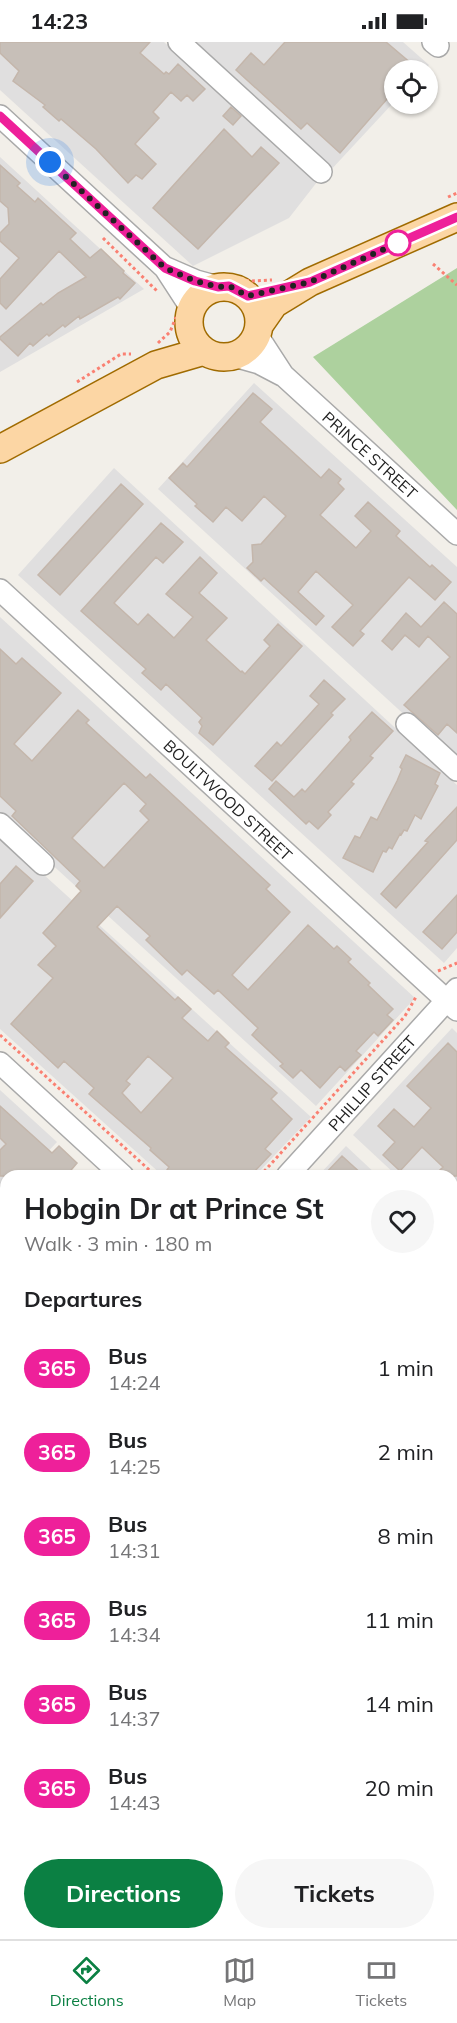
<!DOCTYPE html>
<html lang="en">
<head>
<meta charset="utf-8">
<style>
  :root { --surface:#fff; --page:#f6f6f6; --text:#202124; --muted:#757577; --line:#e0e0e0; --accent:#0b8043 }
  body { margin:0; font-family:Mulish,sans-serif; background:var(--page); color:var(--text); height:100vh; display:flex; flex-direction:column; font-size:22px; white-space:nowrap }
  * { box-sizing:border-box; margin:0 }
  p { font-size:20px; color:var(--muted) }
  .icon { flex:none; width:33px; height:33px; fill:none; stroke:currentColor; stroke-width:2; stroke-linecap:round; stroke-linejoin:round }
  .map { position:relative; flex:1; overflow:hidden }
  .panel { position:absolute; left:0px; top:1128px; width:458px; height:770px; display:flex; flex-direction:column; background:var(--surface); border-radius:18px 18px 0 0; box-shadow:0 2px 4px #0004 }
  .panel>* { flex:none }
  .badge { padding:0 12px; border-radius:20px; font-size:21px; line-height:39px }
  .fabs { position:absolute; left:384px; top:18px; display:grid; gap:12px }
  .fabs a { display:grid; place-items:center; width:54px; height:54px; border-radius:50%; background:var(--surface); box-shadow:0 2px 4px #0004; font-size:30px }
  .you { position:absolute; width:30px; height:30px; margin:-15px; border:4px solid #fff; border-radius:50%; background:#1a73e8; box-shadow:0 0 0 9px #1a73e833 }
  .map>.badge { position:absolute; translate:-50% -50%; box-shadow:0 0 0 3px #fff }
  h2 { padding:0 24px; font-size:22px; line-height:54px }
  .round { display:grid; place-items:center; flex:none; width:63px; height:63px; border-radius:32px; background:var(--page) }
  .head { display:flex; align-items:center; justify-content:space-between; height:102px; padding:0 24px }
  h1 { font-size:28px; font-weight:700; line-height:45px }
  .primary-button { display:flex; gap:12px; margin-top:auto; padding:12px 24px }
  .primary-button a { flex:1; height:69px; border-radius:36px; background:var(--accent); color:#fff; font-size:24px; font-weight:700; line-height:69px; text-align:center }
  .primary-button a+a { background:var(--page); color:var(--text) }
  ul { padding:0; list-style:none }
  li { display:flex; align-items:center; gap:18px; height:84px; padding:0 24px }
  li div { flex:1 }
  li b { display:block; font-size:22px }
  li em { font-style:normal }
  li .badge { min-width:66px; font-weight:700; text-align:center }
  .status { display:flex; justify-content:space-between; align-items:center; height:42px; padding:0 30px; background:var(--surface); direction:ltr }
  .status svg { height:16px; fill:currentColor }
  .tabs { display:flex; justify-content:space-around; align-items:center; height:84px; border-top:2px solid var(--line); background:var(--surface); font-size:16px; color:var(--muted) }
  .tabs a { display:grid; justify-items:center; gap:3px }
  .tabs .selected { color:var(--accent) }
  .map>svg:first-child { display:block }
</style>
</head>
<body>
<div class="status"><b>14:23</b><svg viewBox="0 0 49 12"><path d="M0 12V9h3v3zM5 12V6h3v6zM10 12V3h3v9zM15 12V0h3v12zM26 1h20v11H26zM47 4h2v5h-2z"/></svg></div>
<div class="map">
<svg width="457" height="1897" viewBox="0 0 457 1897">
  <rect width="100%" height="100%" fill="#f2efe9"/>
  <path fill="#e0dfdf" d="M 0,0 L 164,0 L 317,140 L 289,176 L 193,224 L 0,48 Z
    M 185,0 L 403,0 L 429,23 L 424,28 L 394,28 L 394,60 L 329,130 Z
    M 0,115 L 144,247 L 0,330 Z
    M 254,341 L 457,525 L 457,721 L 158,447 Z
    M 114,426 L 457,743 L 457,906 L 444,921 L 18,533 Z
    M 0,575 L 415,956 L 316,1064 L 0,775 Z
    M 0,793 L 311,1075 L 255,1134 L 163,1134 L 0,987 Z
    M 452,986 L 457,991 L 457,1189 L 452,1184 L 452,1134 L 397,1134 L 353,1093 Z
    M 0,1048 L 57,1100 L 25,1134 L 6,1134 L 6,1155 L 0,1162 Z
    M 346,1104 L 378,1134 L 318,1134 Z
    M 452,1202 L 457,1207 L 457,1394 L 452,1388 Z
    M 452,1460 L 457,1465 L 457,1520 L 452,1526 Z"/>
  <path fill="#f2dad9" d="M 6,1155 L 6,1213 L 0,1208 L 0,1162 Z
    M 452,1647 L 457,1651 L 457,1897 L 0,1897 L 0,1650 L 6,1649 L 6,1892 L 452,1892 Z"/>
  <path fill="#add19e" d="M 457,226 L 457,468 L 313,315 Z
    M 457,1575 L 457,1622 L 452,1624 L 452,1577 Z"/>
  <path fill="#c8facc" d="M 0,1208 L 6,1213 L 6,1649 L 0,1650 Z
    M 457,1520 L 457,1575 L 452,1577 L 452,1526 Z"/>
  <path fill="#e2e2e2" d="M 452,1647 L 457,1651 L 457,1897 L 452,1897 L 451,1892 Z"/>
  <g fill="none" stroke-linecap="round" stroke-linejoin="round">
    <path stroke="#aad3df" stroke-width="4.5" d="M 452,1596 L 457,1595"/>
  </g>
  <path fill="#c7bfb8" stroke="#c4b6ab" stroke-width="1.5" fill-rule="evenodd" d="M 0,0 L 150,0 L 140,11 L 164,32 L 166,30 L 169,32 L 178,22 L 205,47 L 193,59 L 187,53 L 181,59 L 171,50 L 153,70 L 159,76 L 135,102 L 156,122 L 142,137 L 136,133 L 128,141 L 96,107 L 61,77 L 59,79 L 43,65 L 45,63 L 13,39 L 19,29 L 0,11 Z
    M 285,0 L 386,0 L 419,28 L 394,28 L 394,49 L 340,111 L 307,81 L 301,87 L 236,28 L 251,11 L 264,23 Z
    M 231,65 L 241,74 L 233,83 L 223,74 Z
    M 224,87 L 252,115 L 261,105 L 279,121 L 198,207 L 153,166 Z
    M 0,123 L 20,141 L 17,144 L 35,160 L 38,156 L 76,191 L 70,197 L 90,216 L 101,207 L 124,229 L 123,231 L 135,241 L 120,257 L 118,255 L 80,277 L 79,274 L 65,285 L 63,283 L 49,294 L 47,292 L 33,304 L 30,301 L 18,314 L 0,297 L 0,295 L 41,261 L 43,263 L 58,251 L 86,235 L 59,209 L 6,267 L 0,261 L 0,237 L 19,216 L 0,199 L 0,191 L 9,182 L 8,166 L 0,159 Z
    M 253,351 L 272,367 L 260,380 L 321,436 L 329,427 L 341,437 L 338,441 L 344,447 L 320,473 L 356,506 L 371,489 L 355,474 L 368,460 L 400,489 L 396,494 L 430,525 L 432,523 L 451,540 L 435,558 L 409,535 L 360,589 L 364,592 L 353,604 L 332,585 L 353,563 L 316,529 L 298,550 L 324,574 L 316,583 L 264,536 L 261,539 L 247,526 L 253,520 L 252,503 L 261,502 L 286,474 L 264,454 L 242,479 L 226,465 L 213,480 L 195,464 L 197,462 L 169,436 L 183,421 L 187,425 Z
    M 121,442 L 143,462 L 60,553 L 38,533 Z
    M 161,481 L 183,500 L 163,521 L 156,515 L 114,561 L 138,583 L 148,572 L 174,596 L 193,575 L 166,552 L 200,515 L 217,531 L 199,551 L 227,576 L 206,598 L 241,630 L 242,629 L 245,632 L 270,604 L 264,598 L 278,582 L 302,604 L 213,703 L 199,691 L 202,684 L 199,680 L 202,676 L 166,642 L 161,648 L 142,631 L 146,627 L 81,569 Z
    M 444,560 L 457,572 L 457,691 L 447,682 L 438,693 L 404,663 L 450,615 L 428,594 L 419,605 L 405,593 L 392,608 L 382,599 L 406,571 L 421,585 Z
    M 0,607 L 16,622 L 22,616 L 61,651 L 14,702 L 32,719 L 78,668 L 89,678 L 86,681 L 146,736 L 150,732 L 270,843 L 266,847 L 290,870 L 232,933 L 248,948 L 308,883 L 334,907 L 337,904 L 351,917 L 348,920 L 370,941 L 368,943 L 393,967 L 387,973 L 393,978 L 378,994 L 374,990 L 356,1009 L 361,1013 L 345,1029 L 340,1024 L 320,1046 L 301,1028 L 293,1036 L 280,1024 L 283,1022 L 252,993 L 258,986 L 218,948 L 214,952 L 187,928 L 182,933 L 146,898 L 150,894 L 117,864 L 97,885 L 175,958 L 178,955 L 191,967 L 182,976 L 208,999 L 217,989 L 229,1001 L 225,1005 L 277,1051 L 271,1057 L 292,1077 L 265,1107 L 271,1112 L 250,1134 L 173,1134 L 167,1128 L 169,1125 L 150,1108 L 151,1106 L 89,1052 L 94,1046 L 64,1019 L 58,1026 L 11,982 L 53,936 L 38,923 L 56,904 L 43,891 L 81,849 L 76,844 L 80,839 L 12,774 L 16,769 L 0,754 ZM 124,741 L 146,762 L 140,769 L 149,778 L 104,826 L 72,796 ZM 148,1014 L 173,1036 L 141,1071 L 122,1051 L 130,1042 L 126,1039 Z
    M 324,638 L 345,657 L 331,671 L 333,673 L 272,739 L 255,724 L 277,700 L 281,704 L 319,662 L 310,654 Z
    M 372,670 L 393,689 L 370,714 L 373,716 L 351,740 L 354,742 L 328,770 L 331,773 L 318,787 L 309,779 L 306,782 L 269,747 L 276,739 L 294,755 L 302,747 L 305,750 L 351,698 L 349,695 Z
    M 406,713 L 440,731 L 435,742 L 438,744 L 421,777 L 415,773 L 407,789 L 404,788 L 401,793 L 400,792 L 392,807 L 389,805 L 386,810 L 383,809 L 373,830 L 343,816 L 355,794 L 360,796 L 371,775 L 377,778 L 397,739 L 402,727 L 400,725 Z
    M 457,765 L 457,798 L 396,866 L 381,852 L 428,800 L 425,799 Z
    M 16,824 L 33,839 L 0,876 L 0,842 Z
    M 457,853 L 457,890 L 442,907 L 423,890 Z
    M 448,1001 L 457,1010 L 457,1134 L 434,1134 L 443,1125 L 422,1105 L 400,1129 L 383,1113 L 395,1100 L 378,1084 L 394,1067 L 414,1085 L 431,1066 L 407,1044 Z
    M 0,1064 L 52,1111 L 59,1104 L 77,1121 L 66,1134 L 0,1134 L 0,1108 L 6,1102 L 0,1096 Z
    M 342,1114 L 364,1134 L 323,1134 Z"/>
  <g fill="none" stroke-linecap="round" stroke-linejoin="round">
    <g stroke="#a9a9a9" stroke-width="24">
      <path id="minor" d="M 179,0 L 321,130
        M 433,0 L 438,4
        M 0,74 L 165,226 L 191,266
        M 166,226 L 196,239 L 218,245
        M 257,293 L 283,333 L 457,492
        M 234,314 L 259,321 L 282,333
        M 0,548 L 457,968
        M 407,682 L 457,728
        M 0,782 L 43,822
        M 0,1021 L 123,1134
        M 287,1134 L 457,947
        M 0,1219 L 6,1224
        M 452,1428 L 457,1433
        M 0,1657 L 6,1656
        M 452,1873 L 457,1871
        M 436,1892 L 437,1897"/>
    </g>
    <g stroke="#a06b00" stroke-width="30">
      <path id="major" d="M189 280a35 35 0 1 1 70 0a35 35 0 1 1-70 0Z
        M 260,282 L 274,262 L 310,240 L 457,175
        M 0,407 L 156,323 L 204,309"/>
    </g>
    <path stroke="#fa8072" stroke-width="3" stroke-dasharray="3 3" stroke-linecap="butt" d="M 448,155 L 457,151
      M 103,196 L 157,249
      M 433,222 L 457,243
      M 234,237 L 252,239 L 272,238
      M 158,301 L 170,290 L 176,275
      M 77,340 L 121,312 L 131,312
      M 438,929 L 457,921
      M 0,993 L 156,1134
      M 260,1134 L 405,974 L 416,955
      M 0,1430 L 6,1438
      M 452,1454 L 457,1458
      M 452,1550 L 457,1544
      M 0,1843 L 6,1842"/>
    <use href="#minor" stroke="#fff" stroke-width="21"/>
    <use href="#major" stroke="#fcd6a4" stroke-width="27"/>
  </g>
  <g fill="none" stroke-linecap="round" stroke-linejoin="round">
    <g stroke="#fff" stroke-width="14">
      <path id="line" d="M 0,74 L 165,226 L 195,239 L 218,245 L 229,244 L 248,254 L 310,240 L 457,175"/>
    </g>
    <use href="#line" stroke="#ee209a" stroke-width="9"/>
    <path stroke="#222" stroke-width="6" stroke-dasharray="0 10.8" d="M 50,120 L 165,226 L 195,239 L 218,245 L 229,244 L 248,254 L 310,240 L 398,201"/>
  </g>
  <circle fill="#fff" stroke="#ee209a" stroke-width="3" cx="398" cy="201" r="12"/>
  <g text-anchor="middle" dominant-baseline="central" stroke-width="5" stroke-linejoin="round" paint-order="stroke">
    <g font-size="16" fill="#222" stroke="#fff">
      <text transform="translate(370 413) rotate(42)">PRINCE STREET</text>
      <text transform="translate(228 758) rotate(43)">BOULTWOOD STREET</text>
      <text transform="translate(372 1041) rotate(-48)">PHILLIP STREET</text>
    </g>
  </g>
</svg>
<div class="fabs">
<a><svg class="icon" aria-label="locate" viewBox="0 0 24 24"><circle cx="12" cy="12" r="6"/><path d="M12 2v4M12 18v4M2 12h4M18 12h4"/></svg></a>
</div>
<div class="you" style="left:50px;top:120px"></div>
<section class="panel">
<div class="head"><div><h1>Hobgin Dr at Prince St</h1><p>Walk · 3 min · 180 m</p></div><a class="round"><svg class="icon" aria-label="heart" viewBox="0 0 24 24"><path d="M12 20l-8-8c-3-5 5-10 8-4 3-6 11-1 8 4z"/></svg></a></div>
<h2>Departures</h2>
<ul>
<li><span class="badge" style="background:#ee209a;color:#fff">365</span><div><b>Bus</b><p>14:24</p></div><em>1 min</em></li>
<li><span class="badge" style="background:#ee209a;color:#fff">365</span><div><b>Bus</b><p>14:25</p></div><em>2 min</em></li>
<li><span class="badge" style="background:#ee209a;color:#fff">365</span><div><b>Bus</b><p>14:31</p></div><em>8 min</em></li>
<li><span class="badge" style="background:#ee209a;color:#fff">365</span><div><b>Bus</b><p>14:34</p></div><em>11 min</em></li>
<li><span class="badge" style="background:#ee209a;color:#fff">365</span><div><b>Bus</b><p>14:37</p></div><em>14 min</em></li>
<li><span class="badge" style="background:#ee209a;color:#fff">365</span><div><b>Bus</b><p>14:43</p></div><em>20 min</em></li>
</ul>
<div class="primary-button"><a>Directions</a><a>Tickets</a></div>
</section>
</div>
<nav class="tabs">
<a class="selected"><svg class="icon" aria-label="directions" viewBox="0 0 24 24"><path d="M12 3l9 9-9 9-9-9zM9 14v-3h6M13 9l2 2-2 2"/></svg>Directions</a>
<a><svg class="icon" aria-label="map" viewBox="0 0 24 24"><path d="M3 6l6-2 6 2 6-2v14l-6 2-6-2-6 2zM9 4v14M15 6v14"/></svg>Map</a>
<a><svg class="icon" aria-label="tickets" viewBox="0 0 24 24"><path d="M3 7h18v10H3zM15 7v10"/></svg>Tickets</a>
</nav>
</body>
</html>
